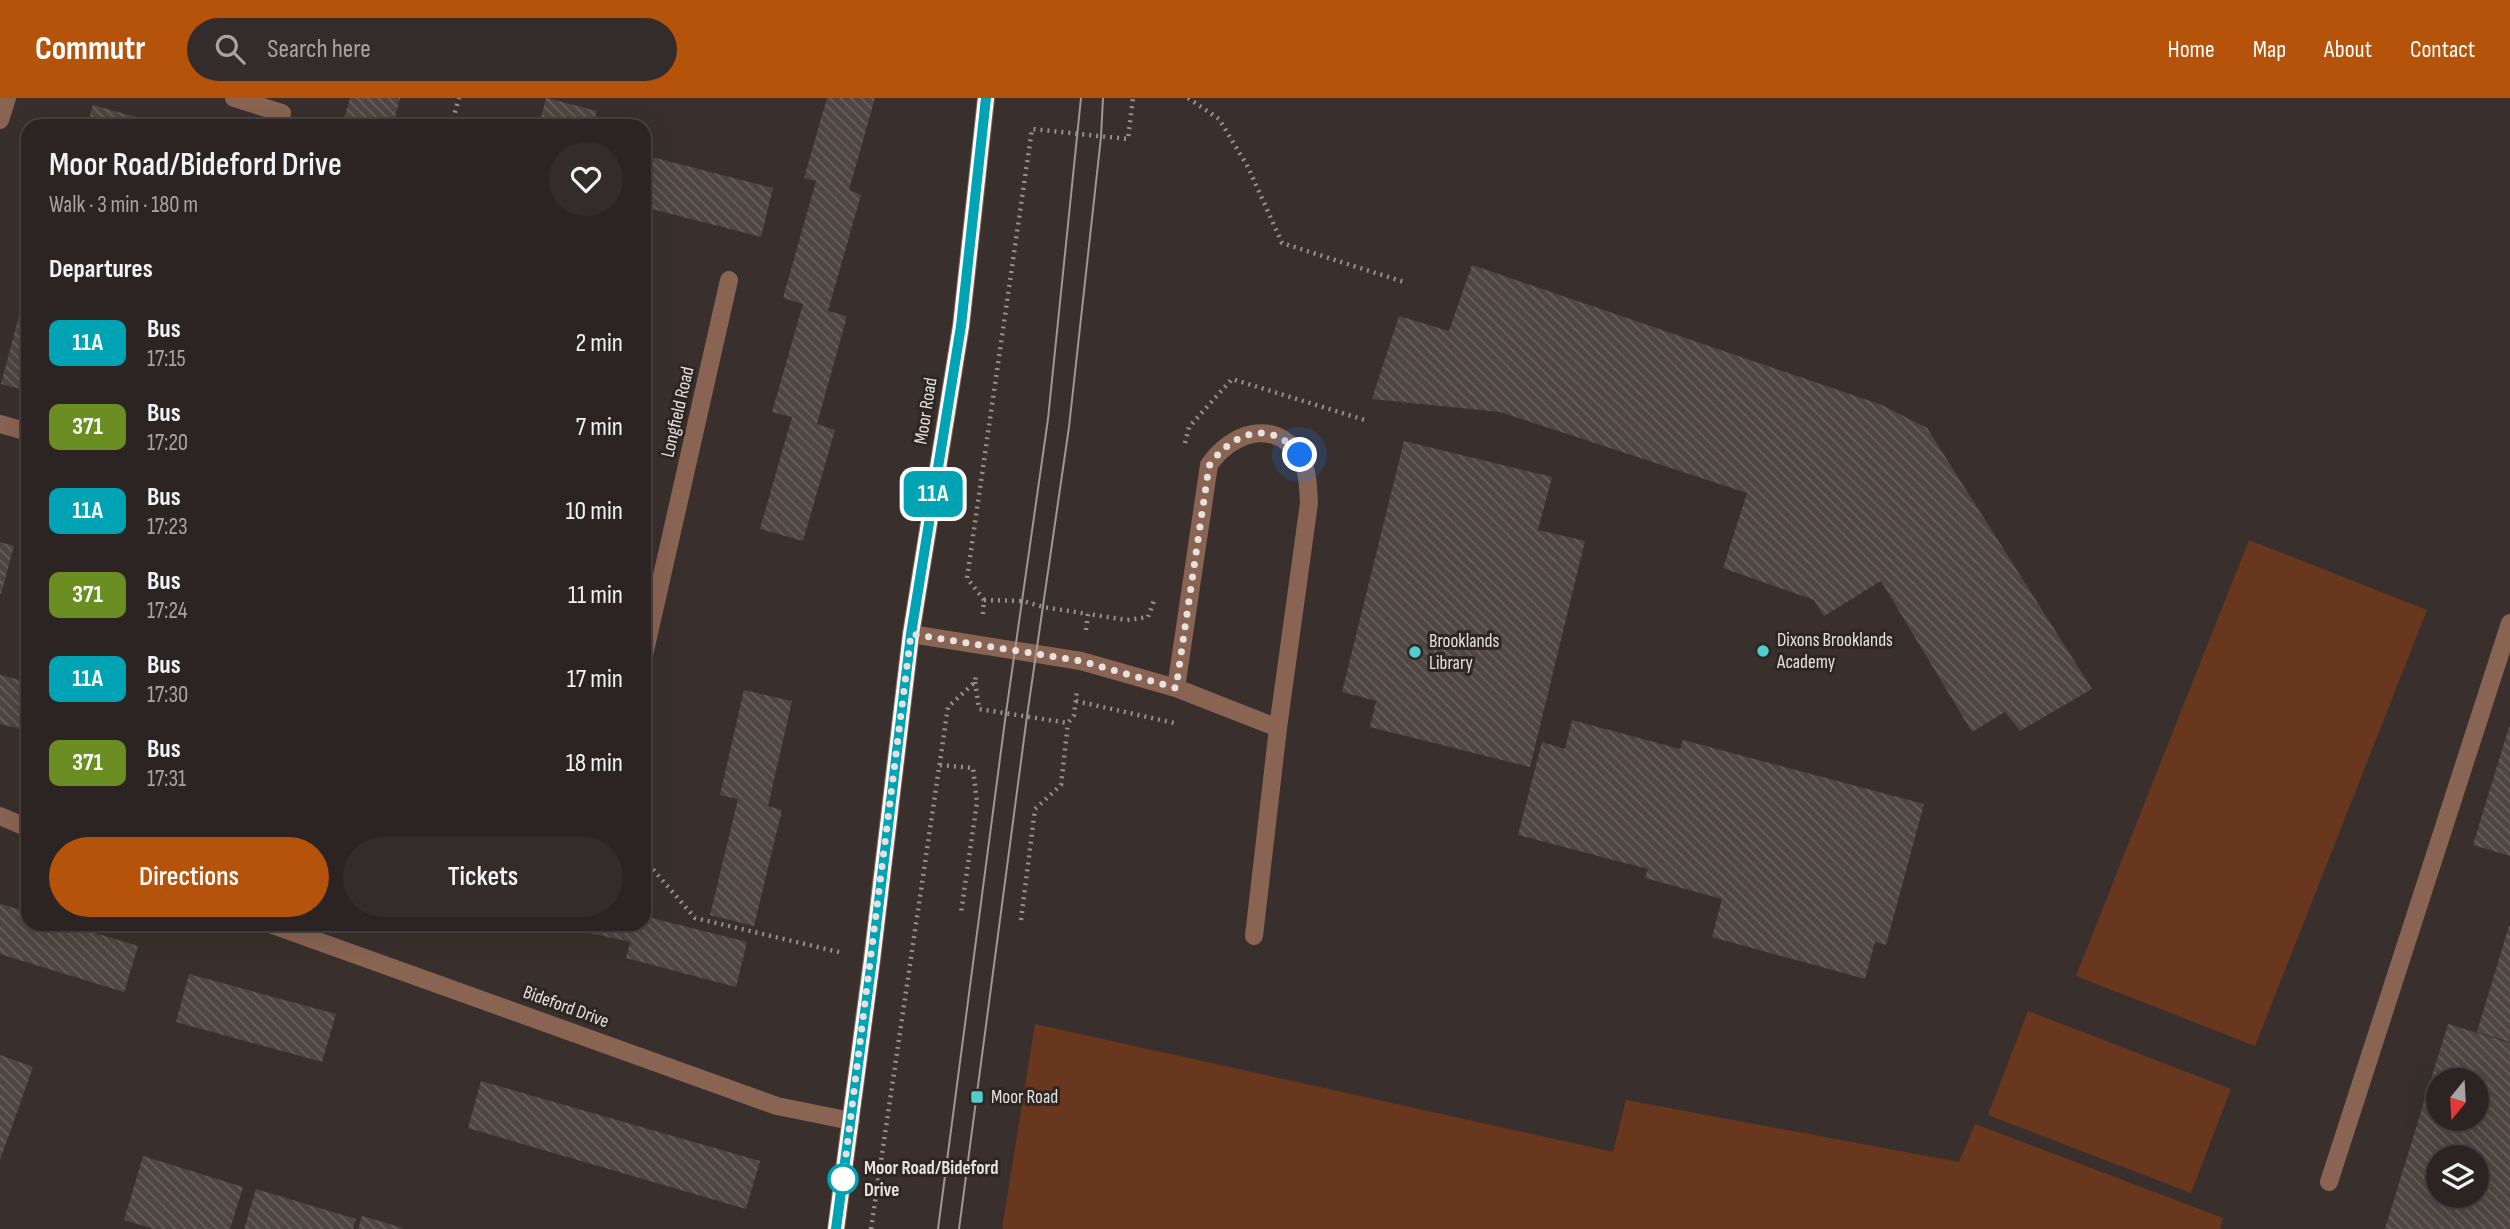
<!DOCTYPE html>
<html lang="en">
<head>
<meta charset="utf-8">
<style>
  :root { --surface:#2b2422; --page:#332c2a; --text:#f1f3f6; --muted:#a6a4a5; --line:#474140; --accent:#b45309 }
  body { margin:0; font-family:"Sofia Sans Condensed",sans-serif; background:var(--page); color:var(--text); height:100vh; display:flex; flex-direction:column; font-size:26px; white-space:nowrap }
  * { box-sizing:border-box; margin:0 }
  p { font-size:23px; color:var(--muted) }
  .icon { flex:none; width:38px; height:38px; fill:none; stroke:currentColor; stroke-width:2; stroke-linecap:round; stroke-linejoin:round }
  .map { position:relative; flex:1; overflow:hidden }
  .side { position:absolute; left:21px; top:21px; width:630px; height:812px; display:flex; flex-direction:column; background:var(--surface); border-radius:21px; box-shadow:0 7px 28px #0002,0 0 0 2px var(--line) }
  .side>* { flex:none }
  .badge { padding:0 14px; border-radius:10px; font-size:24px; line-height:46px }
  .needle { width:46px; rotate:198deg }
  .controls { position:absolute; left:2426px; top:970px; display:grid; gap:14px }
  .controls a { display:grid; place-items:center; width:63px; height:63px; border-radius:50%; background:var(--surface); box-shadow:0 7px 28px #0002,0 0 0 2px var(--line); font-size:35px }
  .you { position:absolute; width:35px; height:35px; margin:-18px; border:5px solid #fff; border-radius:50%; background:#1a73e8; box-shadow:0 0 0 10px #1a73e833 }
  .map>.badge { position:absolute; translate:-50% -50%; box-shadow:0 0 0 4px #fff }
  h2 { padding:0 28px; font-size:26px; line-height:63px }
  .round { display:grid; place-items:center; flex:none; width:74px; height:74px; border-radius:37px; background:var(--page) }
  .overview { display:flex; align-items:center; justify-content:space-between; height:119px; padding:0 28px }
  h1 { font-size:33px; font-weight:600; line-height:52px }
  .primary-button { display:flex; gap:14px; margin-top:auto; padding:14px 28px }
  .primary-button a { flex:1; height:80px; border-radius:42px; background:var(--accent); color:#fff; font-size:28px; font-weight:600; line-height:80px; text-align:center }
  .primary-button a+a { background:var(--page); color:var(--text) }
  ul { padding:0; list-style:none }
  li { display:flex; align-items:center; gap:21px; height:84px; padding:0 28px }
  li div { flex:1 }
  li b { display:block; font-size:26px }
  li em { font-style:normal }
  li .badge { min-width:77px; font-weight:700; text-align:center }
  header { display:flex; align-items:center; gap:42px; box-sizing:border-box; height:98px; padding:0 35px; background:var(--accent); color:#fff }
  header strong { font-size:33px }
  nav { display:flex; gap:38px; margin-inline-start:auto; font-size:24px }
  .search { width:490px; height:63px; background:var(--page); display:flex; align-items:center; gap:18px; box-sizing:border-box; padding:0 24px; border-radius:38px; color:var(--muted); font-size:26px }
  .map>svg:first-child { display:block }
</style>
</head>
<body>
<header>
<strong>Commutr</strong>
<div class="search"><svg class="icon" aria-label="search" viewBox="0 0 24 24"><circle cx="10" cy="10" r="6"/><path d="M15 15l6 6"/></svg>Search here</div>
<nav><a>Home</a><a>Map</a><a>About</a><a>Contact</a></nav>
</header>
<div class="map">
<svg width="2510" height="1131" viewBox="0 0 2510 1131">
  <defs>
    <pattern id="building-back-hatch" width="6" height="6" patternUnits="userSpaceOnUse" patternTransform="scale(1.75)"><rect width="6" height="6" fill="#4f4642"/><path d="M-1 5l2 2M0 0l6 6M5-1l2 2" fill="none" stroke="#68605d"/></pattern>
  </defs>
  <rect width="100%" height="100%" fill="#39302d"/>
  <path fill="#69371e" d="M 2249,442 L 2427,512 L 2255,948 L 2076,878 Z
    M 2028,913 L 2231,991 L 2191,1095 L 1988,1017 Z
    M 1035,926 L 1613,1054 L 1626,1002 L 1959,1064 L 1975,1026 L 2223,1120 L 2220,1131 L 1002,1131 Z"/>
  <path fill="url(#building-back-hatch)" fill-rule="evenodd" d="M 350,0 L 400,0 L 393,28 L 342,28 Z
    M 546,0 L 597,13 L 593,28 L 539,28 Z
    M 827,0 L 875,0 L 849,92 L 861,97 L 828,213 L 847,218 L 817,326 L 835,332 L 803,443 L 760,431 L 792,319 L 772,314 L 803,206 L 783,200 L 816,83 L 804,80 Z
    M 93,7 L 136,19 L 134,28 L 87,28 Z
    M 644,57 L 773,90 L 761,139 L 644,109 Z
    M 1472,167 L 1882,307 L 1927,330 L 2092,591 L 2020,633 L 2005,614 L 1972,634 L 1881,483 L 1824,518 L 1814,502 L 1723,470 L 1747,395 L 1500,314 L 1372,301 L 1399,218 L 1449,233 Z
    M 27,187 L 28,187 L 28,293 L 1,286 Z
    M 1404,343 L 1552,379 L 1538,432 L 1585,443 L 1530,669 L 1370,629 L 1376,603 L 1342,594 Z
    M 0,444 L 14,448 L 1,496 L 0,496 Z
    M 0,577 L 28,584 L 28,633 L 0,626 Z
    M 744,592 L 792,603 L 768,708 L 782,712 L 754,828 L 710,817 L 738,701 L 720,697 Z
    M 1572,622 L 1680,651 L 1683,642 L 1924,706 L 1886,847 L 1875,844 L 1865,881 L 1712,839 L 1722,801 L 1645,780 L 1648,771 L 1518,737 L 1542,644 L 1565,651 Z
    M 2509,629 L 2510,629 L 2510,758 L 2473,747 Z
    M 0,806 L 28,814 L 28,826 L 66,826 L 138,848 L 124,894 L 0,856 Z
    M 644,818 L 747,844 L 736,889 L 626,860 L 630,844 L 554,827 L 644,826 Z
    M 2509,828 L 2510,828 L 2510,944 L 2477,934 Z
    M 189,876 L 336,916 L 322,964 L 176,924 Z
    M 2448,926 L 2510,945 L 2510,1131 L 2385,1131 ZM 2438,982 L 2476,982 L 2476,1020 L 2438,1020 ZM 2438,1059 L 2476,1059 L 2476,1097 L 2438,1097 Z
    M 0,957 L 33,969 L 0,1062 Z
    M 481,983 L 760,1063 L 746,1111 L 468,1030 Z
    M 143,1058 L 243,1089 L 230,1131 L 154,1131 L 124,1122 Z
    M 256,1091 L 356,1121 L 353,1131 L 244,1131 Z
    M 362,1118 L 403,1130 L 403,1131 L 358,1131 Z"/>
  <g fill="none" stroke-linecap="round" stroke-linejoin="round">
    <path stroke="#97908d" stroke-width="4.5" stroke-dasharray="2 5" stroke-linecap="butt" d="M 1188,0 L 1219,21 L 1248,69 L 1282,145 L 1407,185
      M 451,28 L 459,0
      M 1185,345 L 1189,329 L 1232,281 L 1368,323
      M 984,502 L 1023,503 L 1043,509 L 1088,516
      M 983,516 L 984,502 L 967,480 L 1032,31 L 1128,41 L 1133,0
      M 1086,532 L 1088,516 L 1127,522 L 1148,519 L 1155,500
      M 975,584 L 979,611 L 1068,625 L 1074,617 L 1077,593
      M 1076,603 L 1174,625
      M 940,667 L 973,670 L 977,704 L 961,815
      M 644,761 L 695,820 L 843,855
      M 1021,822 L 1035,711 L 1061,687 L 1068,625
      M 871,1131 L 948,609 L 975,584 L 976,577"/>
    <path stroke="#896453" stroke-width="18" d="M 911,536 L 1081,563 L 1176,590 L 1278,630 L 1254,838
      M 1176,590 L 1209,367 C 1230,336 1273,319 1299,357 C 1308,369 1308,389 1309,405 L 1278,630
      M 2329,1084 L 2510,525"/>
    <path stroke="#896453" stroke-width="18" d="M 234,0 L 282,15
      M 0,22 L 7,0
      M 0,326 L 28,334
      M 644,557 L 729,182
      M 0,718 L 28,730
      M 270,826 L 777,1008 L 851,1023
      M 836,1131 L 872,861 L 911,536 L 961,228 L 986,0"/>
    <path stroke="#9e9794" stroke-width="2" d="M 938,1131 L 1006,615 L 1048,321 L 1081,0
      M 959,1131 L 1027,618 L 1069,329 L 1101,39 L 1103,0"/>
  </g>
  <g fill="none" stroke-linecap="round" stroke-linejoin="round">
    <g stroke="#fff" stroke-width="16">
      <path id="line" d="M 836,1131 L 872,862 L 911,536 L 961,228 L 986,0"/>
    </g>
    <use href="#line" stroke="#00a3b4" stroke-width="10"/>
    <path stroke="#e6e1de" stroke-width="7" stroke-dasharray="0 12.6" d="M 843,1081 L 911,536 L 1081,563 L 1176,590 L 1209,368 C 1225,344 1255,324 1284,342 C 1290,346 1295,353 1300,357"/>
  </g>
  <g fill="#52cdce" stroke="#2e2623" stroke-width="2.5">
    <circle cx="1763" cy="553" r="7"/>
    <circle cx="1415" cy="554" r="7"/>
    <rect x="970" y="992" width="14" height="14" rx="3.5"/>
  </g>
  <circle fill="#fff" stroke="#00a3b4" stroke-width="3.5" cx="843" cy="1081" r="14"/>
  <g text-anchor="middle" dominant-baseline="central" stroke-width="6" stroke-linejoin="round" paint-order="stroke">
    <g font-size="19" fill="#e6e1de" stroke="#2e2623">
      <text transform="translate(926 313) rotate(-81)">Moor Road</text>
      <text transform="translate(678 314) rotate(-77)">Longfield Road</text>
      <text transform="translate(566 909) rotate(20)">Bideford Drive</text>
    </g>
    <g font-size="19" fill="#e6e1de" stroke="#2e2623" text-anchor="start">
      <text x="1777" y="542">Dixons Brooklands<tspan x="1777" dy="22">Academy</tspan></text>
      <text x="1429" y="543">Brooklands<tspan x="1429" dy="22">Library</tspan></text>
      <text x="991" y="999">Moor Road</text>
    </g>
    <g font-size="19" font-weight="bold" fill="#e6e1de" stroke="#2e2623" text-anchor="start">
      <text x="864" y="1070">Moor Road/Bideford<tspan x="864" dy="22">Drive</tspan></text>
    </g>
  </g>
</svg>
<div class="controls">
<a><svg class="needle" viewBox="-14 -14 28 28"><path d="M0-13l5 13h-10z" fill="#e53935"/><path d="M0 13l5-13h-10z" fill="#a6a4a5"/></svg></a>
<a><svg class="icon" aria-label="layers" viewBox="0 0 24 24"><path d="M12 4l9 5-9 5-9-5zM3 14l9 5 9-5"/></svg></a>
</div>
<div class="you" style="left:1300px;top:357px"></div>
<b class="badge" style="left:933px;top:396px;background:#00a3b4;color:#fff">11A</b>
<section class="side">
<div class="overview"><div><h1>Moor Road/Bideford Drive</h1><p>Walk · 3 min · 180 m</p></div><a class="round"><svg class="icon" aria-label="heart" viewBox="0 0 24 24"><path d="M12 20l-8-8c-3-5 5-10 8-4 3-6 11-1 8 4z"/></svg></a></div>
<h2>Departures</h2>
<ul>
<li><span class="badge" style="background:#00a3b4;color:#fff">11A</span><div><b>Bus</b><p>17:15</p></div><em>2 min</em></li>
<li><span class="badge" style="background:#6b8e23;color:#fff">371</span><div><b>Bus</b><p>17:20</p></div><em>7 min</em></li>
<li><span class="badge" style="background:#00a3b4;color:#fff">11A</span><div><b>Bus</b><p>17:23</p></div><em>10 min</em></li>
<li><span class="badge" style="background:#6b8e23;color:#fff">371</span><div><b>Bus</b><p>17:24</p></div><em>11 min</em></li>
<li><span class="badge" style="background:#00a3b4;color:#fff">11A</span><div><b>Bus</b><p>17:30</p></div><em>17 min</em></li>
<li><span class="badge" style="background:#6b8e23;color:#fff">371</span><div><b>Bus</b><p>17:31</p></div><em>18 min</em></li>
</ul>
<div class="primary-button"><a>Directions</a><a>Tickets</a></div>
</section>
</div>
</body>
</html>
